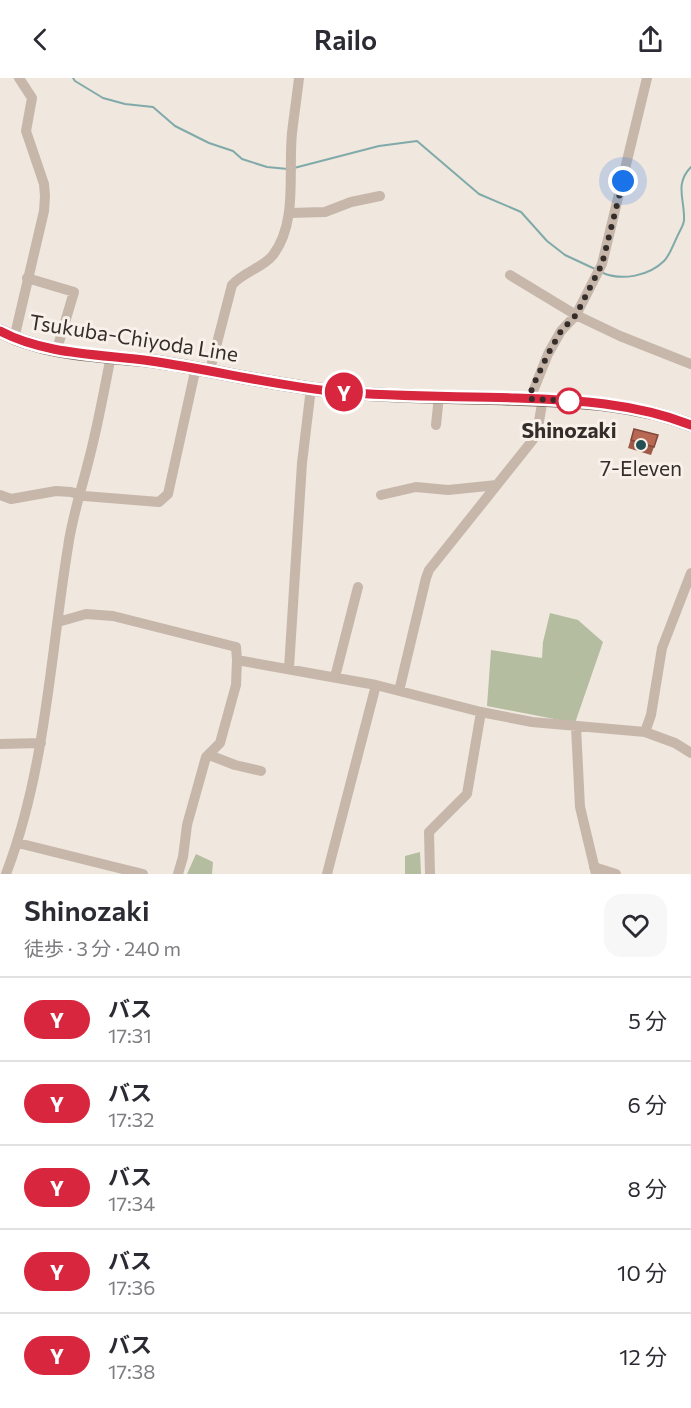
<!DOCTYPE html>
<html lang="ja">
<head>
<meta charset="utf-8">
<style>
  :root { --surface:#fff; --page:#f7f7f7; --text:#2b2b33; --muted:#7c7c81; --line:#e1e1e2 }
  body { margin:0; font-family:Commissioner,"Noto Sans JP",sans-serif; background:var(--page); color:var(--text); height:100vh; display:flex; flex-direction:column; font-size:22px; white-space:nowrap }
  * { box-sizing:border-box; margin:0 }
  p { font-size:20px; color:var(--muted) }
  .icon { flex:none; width:33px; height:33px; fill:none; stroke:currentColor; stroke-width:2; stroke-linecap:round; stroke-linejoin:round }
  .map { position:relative; height:796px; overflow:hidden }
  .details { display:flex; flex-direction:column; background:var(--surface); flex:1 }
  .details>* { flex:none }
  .badge { padding:0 12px; border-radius:20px; font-size:21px; line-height:39px }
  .you { position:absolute; width:30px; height:30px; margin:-15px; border:4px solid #fff; border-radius:50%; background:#1a73e8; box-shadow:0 0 0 9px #1a73e833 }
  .map>.badge { position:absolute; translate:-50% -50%; box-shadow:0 0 0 3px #fff }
  .round { display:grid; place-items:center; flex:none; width:63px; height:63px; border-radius:18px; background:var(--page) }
  .overview { display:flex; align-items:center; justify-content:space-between; height:102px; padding:0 24px }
  h1 { font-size:28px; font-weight:600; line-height:45px }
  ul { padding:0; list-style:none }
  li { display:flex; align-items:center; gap:18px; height:84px; padding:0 24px; border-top:2px solid var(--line) }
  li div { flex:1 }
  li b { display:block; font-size:22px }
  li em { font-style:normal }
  li .badge { min-width:66px; font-weight:700; text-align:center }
  header { display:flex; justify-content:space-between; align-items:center; height:78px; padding:0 24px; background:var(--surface); font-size:27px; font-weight:600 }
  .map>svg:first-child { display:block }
</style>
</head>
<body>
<header><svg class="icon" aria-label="back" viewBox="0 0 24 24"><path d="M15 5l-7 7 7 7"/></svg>Railo<svg class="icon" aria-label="share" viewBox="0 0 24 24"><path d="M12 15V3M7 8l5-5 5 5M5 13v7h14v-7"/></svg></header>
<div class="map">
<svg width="691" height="796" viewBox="0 0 691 796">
  <rect width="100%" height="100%" fill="#f0e7de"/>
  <path fill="#b4bda0" d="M 550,535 L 578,542 L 603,564 L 575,645 L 487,628 L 491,572 L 542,580 L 543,564 Z
    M 420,774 L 421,796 L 405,796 L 405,778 Z
    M 196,776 L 213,784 L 212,796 L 187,796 Z"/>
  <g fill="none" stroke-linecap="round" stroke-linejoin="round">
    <path stroke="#80aaaa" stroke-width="2" d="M 73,0 L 75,3 L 103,20 L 125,26 L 153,29 L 175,48 L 209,65 L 233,73 L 242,81 L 267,89 L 288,91
      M 294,90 L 379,68 L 417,63 L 479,116 L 521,134 L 547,163 L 565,177 L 595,191
      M 603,195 C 622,203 649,198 664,183 C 670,177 673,167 677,159 C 679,154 684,147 684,142 C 685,122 674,106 691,89"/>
    <path stroke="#c7b7ab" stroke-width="10" d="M 289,135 L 325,134 L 351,124 L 380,118
      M 510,197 L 576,237 L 620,258 L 691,286
      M 27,200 L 74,214 L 57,271
      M 14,261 L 44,133 L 45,118 L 44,106 L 26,53 L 32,20 L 19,0
      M 210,292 L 232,207 C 243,194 263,190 273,177 C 298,144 288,94 292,55 C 294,37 297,18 299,0
      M 530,321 L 548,276 L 561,253 L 576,237 L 602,186 L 647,0
      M 436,347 L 439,318
      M 0,417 L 11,421 L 56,413 L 71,414 L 84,418 L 159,424 L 168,416 L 196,289
      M 381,417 L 416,409 L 448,412 L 497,407
      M 58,544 L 86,536 L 113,538 L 236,569 L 237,582 L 236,607 L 220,665 L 206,679 L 187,747 L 183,779 L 178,796
      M 237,582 L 376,607 L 481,634 L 532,644 L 645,654 L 675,665 L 691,675
      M 289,590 L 302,385 L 311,310
      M 335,599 L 358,509
      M 399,613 L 426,500 L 429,492 L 532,363 L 537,354 L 543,321
      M 576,649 L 580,729 L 596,796
      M 645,654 L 651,637 L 662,570 L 691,495
      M 0,666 L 41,665
      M 209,677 L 235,687 L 261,693
      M 18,765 L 143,796
      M 594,789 L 616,796
      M 6,796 C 46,691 50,579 68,469 C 72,439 82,410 89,381 C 98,347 104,312 111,278
      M 327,796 L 376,607
      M 430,796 L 429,754 L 467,716 L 481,634"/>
    <path stroke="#76645c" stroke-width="14" d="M 0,253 C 44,277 102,277 151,283 C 214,292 276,308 339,314 C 399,319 461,319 521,321 C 579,323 637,326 691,347"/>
  </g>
  <path fill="#9f5947" d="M 634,351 L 654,369 L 651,377 L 628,370 Z"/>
  <path fill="#b96853" stroke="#82493a" stroke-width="1.5" d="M 634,351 L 658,357 L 654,369 L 631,362 Z"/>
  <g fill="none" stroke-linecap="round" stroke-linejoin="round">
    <g stroke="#fff" stroke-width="14">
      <path id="line" d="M 0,253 C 45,277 101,276 151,283 C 214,292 276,308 339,314 C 398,319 458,318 516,320 C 576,322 635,325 691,347"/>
    </g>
    <use href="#line" stroke="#d7263d" stroke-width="9"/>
    <path stroke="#352d2a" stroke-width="6" stroke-dasharray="0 10.8" d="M 569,323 L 572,323 L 530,321 L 532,310 L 548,276 L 561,253 L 576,237 L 602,186 L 623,103"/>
  </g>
  <circle fill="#fff" stroke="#d7263d" stroke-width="3" cx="569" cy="323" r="12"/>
  <circle fill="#235153" stroke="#f8f1ea" stroke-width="2" cx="641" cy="367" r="6"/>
  <g text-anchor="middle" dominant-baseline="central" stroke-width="6" stroke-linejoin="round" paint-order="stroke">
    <g font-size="21" fill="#352d2a" stroke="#f8f1ea">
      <text transform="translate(134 259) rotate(9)">Tsukuba-Chiyoda Line</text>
    </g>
    <g font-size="21" font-weight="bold" fill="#352d2a" stroke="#f8f1ea">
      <text x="569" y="351">Shinozaki</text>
    </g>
    <g font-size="21" fill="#352d2a" stroke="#f8f1ea">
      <text x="641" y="389">7-Eleven</text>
    </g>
  </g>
</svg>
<div class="you" style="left:623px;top:103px"></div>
<b class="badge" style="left:344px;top:314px;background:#d7263d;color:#fff">Y</b>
</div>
<section class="details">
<div class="overview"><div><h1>Shinozaki</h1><p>徒歩 · 3 分 · 240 m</p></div><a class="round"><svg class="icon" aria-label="heart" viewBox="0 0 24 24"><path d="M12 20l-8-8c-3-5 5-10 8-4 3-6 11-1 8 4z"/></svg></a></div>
<ul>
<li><span class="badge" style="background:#d7263d;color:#fff">Y</span><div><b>バス</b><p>17:31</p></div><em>5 分</em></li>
<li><span class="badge" style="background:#d7263d;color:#fff">Y</span><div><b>バス</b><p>17:32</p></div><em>6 分</em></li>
<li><span class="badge" style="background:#d7263d;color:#fff">Y</span><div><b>バス</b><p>17:34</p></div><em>8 分</em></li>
<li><span class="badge" style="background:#d7263d;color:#fff">Y</span><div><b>バス</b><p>17:36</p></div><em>10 分</em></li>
<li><span class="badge" style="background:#d7263d;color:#fff">Y</span><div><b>バス</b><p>17:38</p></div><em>12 分</em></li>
</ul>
</section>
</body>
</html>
